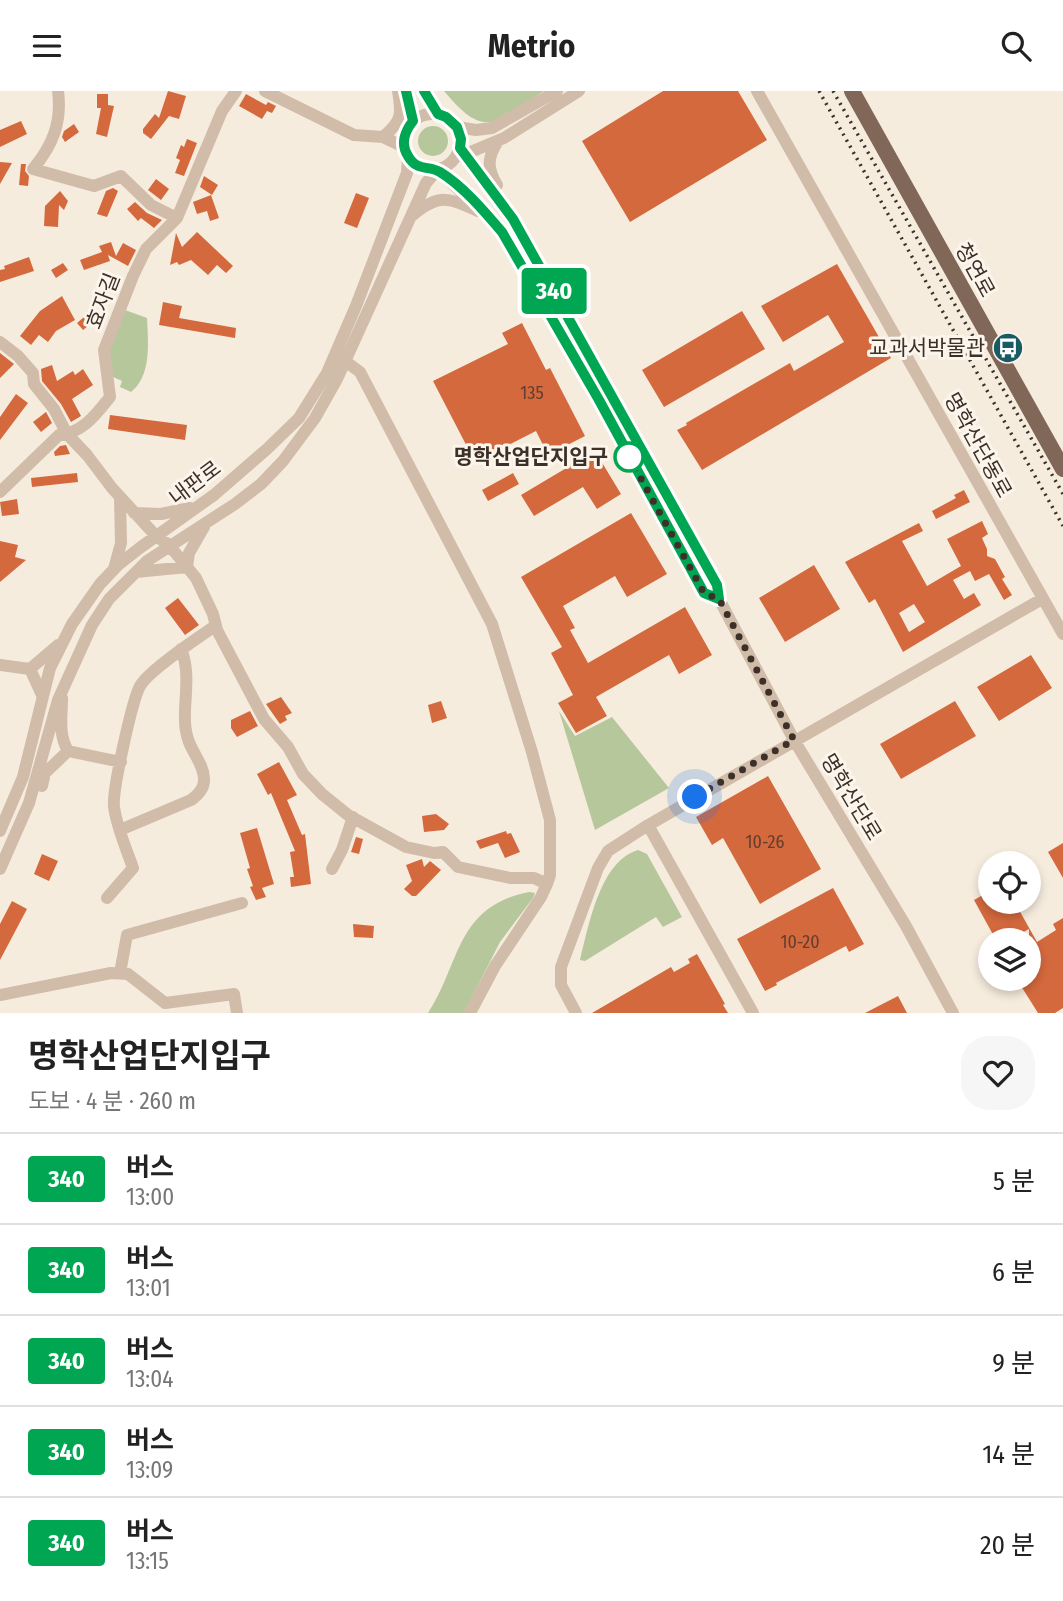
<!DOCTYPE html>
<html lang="ko">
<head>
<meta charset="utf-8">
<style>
  :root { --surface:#fff; --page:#f6f6f6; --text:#222; --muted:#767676; --line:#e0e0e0 }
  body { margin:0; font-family:"Fira Sans Condensed","Noto Sans KR",sans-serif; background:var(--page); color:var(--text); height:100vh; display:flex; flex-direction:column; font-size:26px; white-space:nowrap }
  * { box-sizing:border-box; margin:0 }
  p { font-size:23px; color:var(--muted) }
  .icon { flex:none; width:38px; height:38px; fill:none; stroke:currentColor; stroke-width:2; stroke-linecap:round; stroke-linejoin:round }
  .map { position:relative; height:922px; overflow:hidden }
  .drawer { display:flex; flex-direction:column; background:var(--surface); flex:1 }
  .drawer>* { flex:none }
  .badge { padding:0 14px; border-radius:5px; font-size:24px; line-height:46px }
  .tools { position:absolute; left:978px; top:760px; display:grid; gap:14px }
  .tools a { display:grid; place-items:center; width:63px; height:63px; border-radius:50%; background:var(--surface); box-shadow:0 4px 10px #0003; font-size:35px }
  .you { position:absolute; width:35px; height:35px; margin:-18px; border:5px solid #fff; border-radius:50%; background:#1a73e8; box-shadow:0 0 0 10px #1a73e833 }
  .map>.badge { position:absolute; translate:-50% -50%; box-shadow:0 0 0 4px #fff }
  .round { display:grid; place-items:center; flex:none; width:74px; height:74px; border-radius:28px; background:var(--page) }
  .summary { display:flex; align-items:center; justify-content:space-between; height:119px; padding:0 28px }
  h1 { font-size:33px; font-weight:700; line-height:52px }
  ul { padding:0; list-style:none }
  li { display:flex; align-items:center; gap:21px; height:91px; padding:0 28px; border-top:2px solid var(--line) }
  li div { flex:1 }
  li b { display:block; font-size:26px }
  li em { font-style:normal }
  li .badge { min-width:77px; font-weight:700; text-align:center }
  header { display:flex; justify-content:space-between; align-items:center; height:91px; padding:0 28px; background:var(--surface); font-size:32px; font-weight:700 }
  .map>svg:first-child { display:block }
</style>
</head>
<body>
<header><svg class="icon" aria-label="menu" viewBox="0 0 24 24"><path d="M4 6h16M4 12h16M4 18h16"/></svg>Metrio<svg class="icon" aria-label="search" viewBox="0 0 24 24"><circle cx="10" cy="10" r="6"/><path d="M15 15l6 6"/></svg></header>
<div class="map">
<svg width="1063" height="922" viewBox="0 0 1063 922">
  <rect width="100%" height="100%" fill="#f6ecde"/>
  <path fill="#b6c79c" d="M 444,0 L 544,0 C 496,30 487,52 444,0 Z
    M418 50a15 15 0 1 1 30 0a15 15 0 1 1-30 0Z
    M 125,219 L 147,227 C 148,250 152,285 131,301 L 120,296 L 122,290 L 113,286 L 109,257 Z
    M 559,620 L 575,645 L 612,626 L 669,697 L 595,739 Z
    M 638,759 L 647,763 L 682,826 L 663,836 L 656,826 L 585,870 L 580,869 C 589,834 600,770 638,759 Z
    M 529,801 L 535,802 L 533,807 L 500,851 L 464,922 L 428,922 C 461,872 455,816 529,801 Z"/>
  <path fill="#d4693e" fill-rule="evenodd" d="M 168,0 L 186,5 L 179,28 L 169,25 L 151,48 L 143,42 L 143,38 L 155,23 L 159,27 Z
    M 663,0 L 738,0 L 767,49 L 630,131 L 582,50 Z
    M 97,3 L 108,3 L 108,14 L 114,15 L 107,46 L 96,43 L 101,17 L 97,17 Z
    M 246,3 L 266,14 L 268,11 L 276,15 L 272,22 L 267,20 L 262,28 L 239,15 Z
    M 21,30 L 27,43 L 0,56 L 0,39 Z
    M 74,33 L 79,41 L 65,51 L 62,46 L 64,40 Z
    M 187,48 L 197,52 L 184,85 L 175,82 L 180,69 L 176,67 L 181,54 L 184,56 Z
    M 0,71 L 12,72 L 0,93 Z
    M 21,73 L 26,73 L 25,80 L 29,85 L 28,95 L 19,94 Z
    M 204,85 L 218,94 L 212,104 L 200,96 Z
    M 156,88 L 169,98 L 161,109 L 148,99 Z
    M 113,97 L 118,100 L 107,126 L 97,123 L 106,100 Z
    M 60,100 L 68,110 L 64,119 L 59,114 L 58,136 L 44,135 L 45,115 Z
    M 356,102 L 369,107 L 357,137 L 344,132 Z
    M 211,104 L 219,127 L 210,130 L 207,120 L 197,123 L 193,111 Z
    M 135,111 L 147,122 L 162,129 L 154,137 L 141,127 L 138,130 L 127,118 Z
    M 197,141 L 233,175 L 226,182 L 217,174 L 208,184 L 191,169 L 179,174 L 177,171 L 170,174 L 176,142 L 182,156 Z
    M 111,151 L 116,165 L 123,152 L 136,159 L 128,175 L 108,164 L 110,170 L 84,179 L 80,169 L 102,161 L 99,155 Z
    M 29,166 L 34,180 L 0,191 L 0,179 L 5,178 L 4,175 Z
    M 63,172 L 68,179 L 56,187 L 51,179 Z
    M 837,173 L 891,267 L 702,379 L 677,339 L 687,334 L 686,332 L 790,272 L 794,280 L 844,251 L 828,224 L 783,251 L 761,215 Z
    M 62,205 L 75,229 L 56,240 L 48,251 L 39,244 L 31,254 L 20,245 L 40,220 Z
    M 163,211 L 182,215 L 179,227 L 236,237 L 235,247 L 159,234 Z
    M 91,220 L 98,227 L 83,239 L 77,232 Z
    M 742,220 L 765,258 L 664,316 L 642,279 Z
    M 522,232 L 546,279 L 550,277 L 585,345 L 548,364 L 536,340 L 475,371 L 433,290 L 508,253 L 502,242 Z
    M 0,262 L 14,273 L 0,287 Z
    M 52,274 L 57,290 L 73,280 L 75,284 L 83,278 L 93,294 L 72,308 L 81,325 L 71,331 L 61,313 L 42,290 L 41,278 Z
    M 16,303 L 28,312 L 0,349 L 0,326 Z
    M 46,321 L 52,332 L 41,341 L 33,331 Z
    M 110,324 L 187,334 L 185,349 L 108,338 Z
    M 66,354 L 70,363 L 55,365 L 54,361 L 60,355 Z
    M 595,360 L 621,403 L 597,418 L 583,396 L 534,425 L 521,404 Z
    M 77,382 L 78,391 L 32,396 L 31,387 Z
    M 513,382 L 519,393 L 488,410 L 482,399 Z
    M 964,399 L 970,411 L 936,428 L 932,420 L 956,407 L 954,404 Z
    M 17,408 L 19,423 L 2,425 L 0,411 Z
    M 631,422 L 667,483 L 627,506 L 615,485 L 563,515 L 575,537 L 570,539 L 588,572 L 685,516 L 712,564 L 679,583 L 669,564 L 596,606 L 607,625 L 576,642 L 558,612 L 573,604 L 551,562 L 562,556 L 521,486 Z
    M 982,430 L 988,443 L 982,447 L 987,458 L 987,465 L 995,468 L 1005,486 L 1002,488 L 1012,504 L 1004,509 L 989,483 L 975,490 L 970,480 L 953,489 L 964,508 L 974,502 L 981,514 L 903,561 L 875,508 L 869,512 L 845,471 L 919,432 L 923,440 L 902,450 L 927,495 L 961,475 L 947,448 ZM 914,513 L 925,531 L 909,541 L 899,522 Z
    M 0,450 L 18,454 L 15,466 L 26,469 L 0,491 Z
    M 814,474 L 840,518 L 785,551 L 759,507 Z
    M 178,507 L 199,534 L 185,544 L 165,517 Z
    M 1031,564 L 1052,597 L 999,630 L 977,596 Z
    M 281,606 L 292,622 L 285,625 L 287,629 L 280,633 L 266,613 Z
    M 441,610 L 447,627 L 432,632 L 428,614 Z
    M 955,610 L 976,645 L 901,688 L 880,653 Z
    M 250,620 L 258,635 L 237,646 L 231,637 L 231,629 Z
    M 279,671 L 297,704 L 287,709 L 302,744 L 305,743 L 311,793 L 291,796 L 290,786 L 294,786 L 290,761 L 295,760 L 271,702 L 268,704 L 257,683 Z
    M 768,685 L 821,778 L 760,813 L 723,747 L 712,754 L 696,726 Z
    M 436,723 L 449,733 L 444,739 L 424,741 L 422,725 Z
    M 257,737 L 274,793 L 262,797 L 266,806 L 256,809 L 250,796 L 253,795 L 247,778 L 250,777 L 240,742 Z
    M 506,740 L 507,743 L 511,742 L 520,761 L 505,767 L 498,752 L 480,758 L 476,750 Z
    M 356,746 L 363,748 L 359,763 L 351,761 Z
    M 1063,752 L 1063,787 L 1048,761 Z
    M 42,763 L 58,770 L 49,790 L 34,783 Z
    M 422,768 L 424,776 L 430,770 L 441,779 L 416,805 L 412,805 L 404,798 L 412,790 L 406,774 Z
    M 833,797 L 864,853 L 849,861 L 846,855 L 776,892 L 777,894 L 765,900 L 737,848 Z
    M 990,800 L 990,810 L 1014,810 L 1037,851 L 1056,839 L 1053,833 L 1063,827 L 1063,917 L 1055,922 L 1038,922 L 1016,887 L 1029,887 L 1029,838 L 1009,849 L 996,849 L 974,809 Z
    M 12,810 L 27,818 L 0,869 L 0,833 Z
    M 353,833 L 374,835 L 373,847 L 354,846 Z
    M 697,863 L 725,913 L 723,914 L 728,922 L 592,922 L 671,876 L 674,881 L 690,872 L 688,868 Z
    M 898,905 L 907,922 L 865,922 Z"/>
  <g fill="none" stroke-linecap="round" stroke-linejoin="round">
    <path stroke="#d0bca8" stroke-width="12" d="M 58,0 C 62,31 53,54 33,78 L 94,95 L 121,85 L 151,114 L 177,127
      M 265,0 L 354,44 L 383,46 L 404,56
      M 406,0 L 413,30
      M 424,0 L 438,23
      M 757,0 L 1063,543
      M404 51a28 28 0 1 1 56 0a28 28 0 1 1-56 0Z
      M 457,36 L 476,39 L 492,37 L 557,0
      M 383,46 C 402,30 402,24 398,0
      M 460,57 L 513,128 L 543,179 L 717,494 L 719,508 L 794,649 L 906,835 L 953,922
      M 461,65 L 504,47 L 579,0
      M 437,79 L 488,125 L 502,141 L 599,309 L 704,502 L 719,508
      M 497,94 C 487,77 487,67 498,50
      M 413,124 C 439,102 450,107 478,120
      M 0,251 L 18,265 L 33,282 L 34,293 L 54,318 L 67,343 L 87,364 L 112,397 L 156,445 L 169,454 L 196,487 L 213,523 L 217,539 L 264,628 L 288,656 L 303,683 L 322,703 L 348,724 L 406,756 L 434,762 L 443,761 L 458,776 L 510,787 L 534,787 L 547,793
      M 345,270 L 360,281 L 492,533 L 532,661 L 550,729 L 550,784 L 547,793 L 541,806 L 495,875 L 470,922
      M 0,401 L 59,344 C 83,342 96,323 110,306 L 104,259 L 133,185 L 146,158 L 177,127 L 222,20 L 236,0
      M 134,422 L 161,423 L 190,417
      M 114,478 L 121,452 L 120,407
      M 136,481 L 187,476 L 189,462 L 204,436
      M 0,574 L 30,578
      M 42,604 L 30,578 L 58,554
      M 62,607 C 62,627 58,642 68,660 L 121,671
      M 42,695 L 45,682 L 68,660
      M 648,734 L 753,922
      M 120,739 L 191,709 C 198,704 205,697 204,687 C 203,673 194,664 189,651 C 178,624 194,589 181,558
      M 0,740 L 23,686 L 50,577 L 72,533 L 100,493 L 118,474 L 141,456 L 214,404 L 267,358 L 299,327 L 327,282 L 356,215 L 407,82 L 408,66
      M 0,778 L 29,712 L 58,609 L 92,534 L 109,508 L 147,470 L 235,413 L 261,393 L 283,370 L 315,327 L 337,288 L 426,92 L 437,79
      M 332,778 L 342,759 L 353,726
      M 107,807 L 133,777 C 126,757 117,737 114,716 C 112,700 132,610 140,595 C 149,579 199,546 215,535
      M 120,882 L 127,844 L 242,812
      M 0,904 L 111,882 L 128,883 L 165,912 L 234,903 L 237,922
      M 576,922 L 561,894 L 561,876 L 598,777 L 608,760 L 645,736 L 1042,508"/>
    <path stroke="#806758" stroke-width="16" d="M 852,0 L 1063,378"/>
    <path stroke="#3c3029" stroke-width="3.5" stroke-dasharray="2 5" stroke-linecap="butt" d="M 819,0 L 1063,435
      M 833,0 L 1063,403"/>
  </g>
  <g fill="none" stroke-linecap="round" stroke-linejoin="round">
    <g stroke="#fff" stroke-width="16">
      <path id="line" d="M 406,0 L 413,30 C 405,40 400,53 408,65 C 417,81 429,74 440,81 C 463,95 485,121 502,141 L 599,309 L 704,502 L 719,508 L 717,494 L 513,128 L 460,57 L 461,48 L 457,36 L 446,26 L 438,23 L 424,0"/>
    </g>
    <use href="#line" stroke="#00a651" stroke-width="10"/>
    <path stroke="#3c3029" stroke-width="7" stroke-dasharray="0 12.6" d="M 629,366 L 704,502 L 719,508 L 794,649 L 695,706"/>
  </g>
  <defs>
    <g id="bus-disc" transform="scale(1.575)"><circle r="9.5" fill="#195b63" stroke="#fcf5ec"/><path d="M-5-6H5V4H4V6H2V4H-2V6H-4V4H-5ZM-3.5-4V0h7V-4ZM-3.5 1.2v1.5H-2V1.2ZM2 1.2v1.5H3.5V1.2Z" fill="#fff"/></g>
  </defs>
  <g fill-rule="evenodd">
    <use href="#bus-disc" x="1008" y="257"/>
  </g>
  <circle fill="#fff" stroke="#00a651" stroke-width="3.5" cx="629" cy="366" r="14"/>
  <g text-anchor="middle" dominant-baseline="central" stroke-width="6" stroke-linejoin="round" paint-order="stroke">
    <g font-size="18" fill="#623e2e">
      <text x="532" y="302">135</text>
      <text x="765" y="751">10-26</text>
      <text x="800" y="851">10-20</text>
    </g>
    <g font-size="21" fill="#3c3029" stroke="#fcf5ec">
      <text transform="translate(975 179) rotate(61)">청연로</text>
      <text transform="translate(103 210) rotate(-69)">효자길</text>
      <text transform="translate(978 354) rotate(61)">명학산단동로</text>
      <text transform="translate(195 392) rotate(-37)">내판로</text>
      <text transform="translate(851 706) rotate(59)">명학산단로</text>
    </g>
    <g font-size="21" fill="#3c3029" stroke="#fcf5ec" text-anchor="end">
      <text x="985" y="257">교과서박물관</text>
    </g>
    <g font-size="21" font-weight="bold" fill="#3c3029" stroke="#fcf5ec" text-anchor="end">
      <text x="608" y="366">명학산업단지입구</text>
    </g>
  </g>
</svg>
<div class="tools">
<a><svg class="icon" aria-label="locate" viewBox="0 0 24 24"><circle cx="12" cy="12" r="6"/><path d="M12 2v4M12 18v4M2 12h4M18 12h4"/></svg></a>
<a><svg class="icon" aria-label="layers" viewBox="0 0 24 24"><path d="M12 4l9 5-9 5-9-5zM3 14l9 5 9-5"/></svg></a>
</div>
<div class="you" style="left:695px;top:706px"></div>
<b class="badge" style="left:554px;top:200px;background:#00a651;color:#fff">340</b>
</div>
<section class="drawer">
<div class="summary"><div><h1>명학산업단지입구</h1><p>도보 · 4 분 · 260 m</p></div><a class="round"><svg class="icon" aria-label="heart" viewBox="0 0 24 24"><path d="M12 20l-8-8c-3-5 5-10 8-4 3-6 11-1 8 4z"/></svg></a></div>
<ul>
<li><span class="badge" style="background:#00a651;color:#fff">340</span><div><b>버스</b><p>13:00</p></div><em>5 분</em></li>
<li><span class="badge" style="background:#00a651;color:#fff">340</span><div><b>버스</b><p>13:01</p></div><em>6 분</em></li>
<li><span class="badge" style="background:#00a651;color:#fff">340</span><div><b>버스</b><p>13:04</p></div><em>9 분</em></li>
<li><span class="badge" style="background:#00a651;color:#fff">340</span><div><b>버스</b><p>13:09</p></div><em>14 분</em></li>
<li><span class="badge" style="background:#00a651;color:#fff">340</span><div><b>버스</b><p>13:15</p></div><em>20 분</em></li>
</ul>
</section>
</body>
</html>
